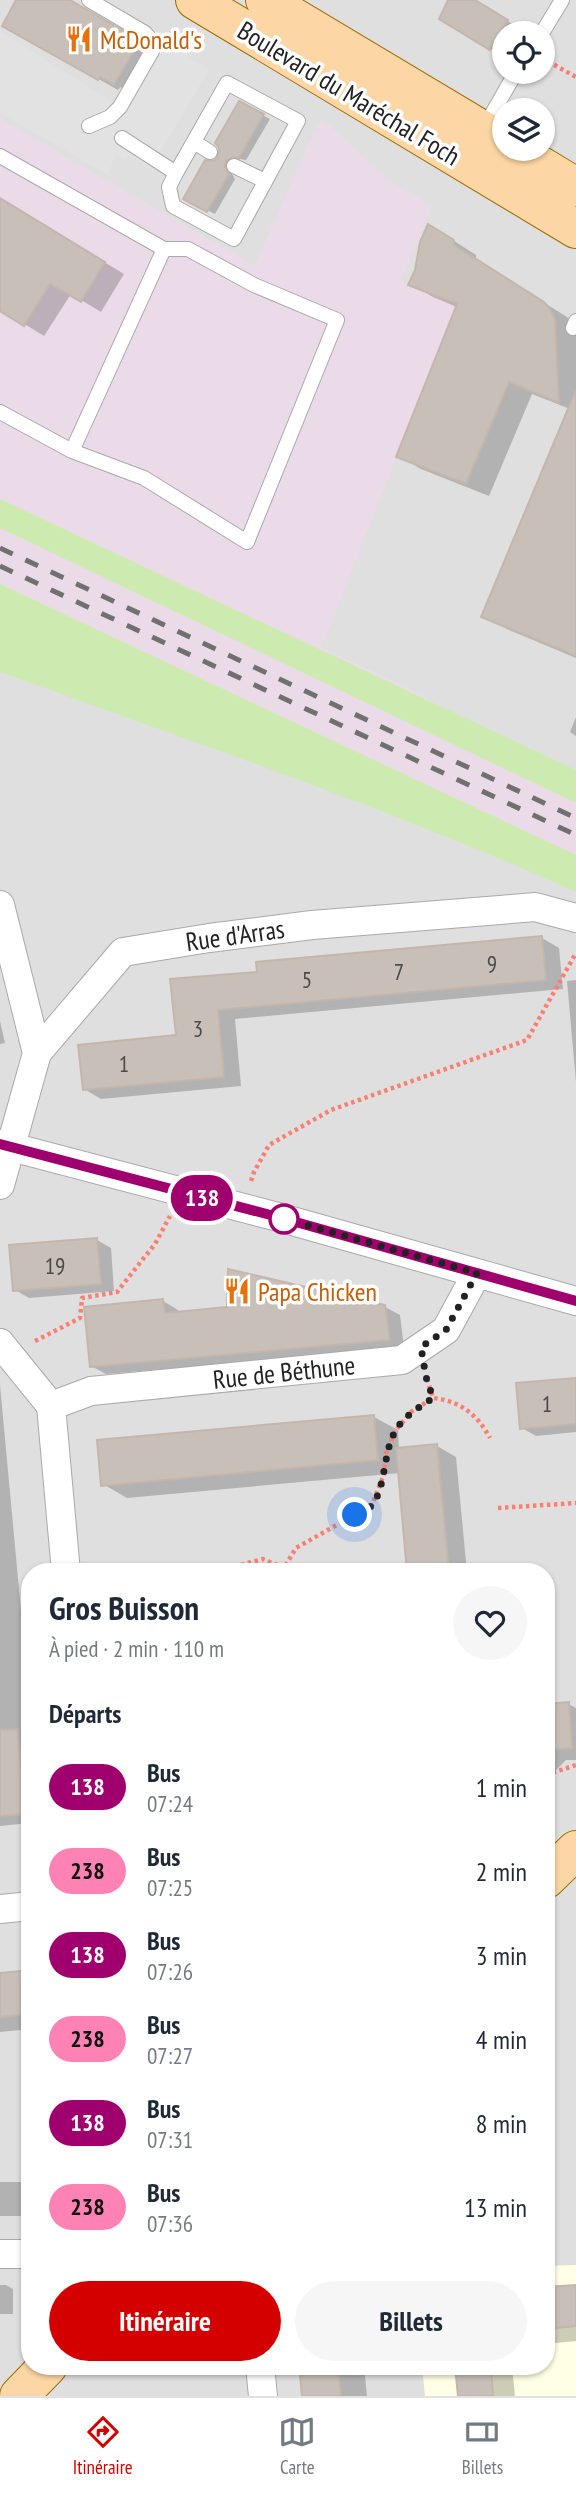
<!DOCTYPE html>
<html lang="fr">
<head>
<meta charset="utf-8">
<style>
  :root { --surface:#fff; --page:#f6f6f7; --text:#1f2937; --muted:#747a83; --line:#e0e1e3; --accent:#d40000 }
  body { margin:0; font-family:"PT Sans Narrow",sans-serif; background:var(--page); color:var(--text); height:100vh; display:flex; flex-direction:column; font-size:26px; white-space:nowrap }
  * { box-sizing:border-box; margin:0 }
  p { font-size:23px; color:var(--muted) }
  .icon { flex:none; width:38px; height:38px; fill:none; stroke:currentColor; stroke-width:2; stroke-linecap:round; stroke-linejoin:round }
  .map { position:relative; flex:1; overflow:hidden }
  .details { position:absolute; left:21px; top:1563px; width:534px; height:812px; display:flex; flex-direction:column; background:var(--surface); border-radius:28px; box-shadow:0 2px 5px #0004 }
  .details>* { flex:none }
  .badge { padding:0 14px; border-radius:23px; font-size:24px; line-height:46px }
  .controls { position:absolute; left:492px; top:21px; display:grid; gap:14px }
  .controls a { display:grid; place-items:center; width:63px; height:63px; border-radius:50%; background:var(--surface); box-shadow:0 2px 5px #0004; font-size:35px }
  .you { position:absolute; width:35px; height:35px; margin:-18px; border:5px solid #fff; border-radius:50%; background:#1a73e8; box-shadow:0 0 0 10px #1a73e833 }
  .map>.badge { position:absolute; translate:-50% -50%; box-shadow:0 0 0 4px #fff }
  h2 { padding:0 28px; font-size:26px; line-height:63px }
  .round { display:grid; place-items:center; flex:none; width:74px; height:74px; border-radius:37px; background:var(--page) }
  .head { display:flex; align-items:center; justify-content:space-between; height:119px; padding:0 28px }
  h1 { font-size:33px; font-weight:700; line-height:52px }
  .button { display:flex; gap:14px; margin-top:auto; padding:14px 28px }
  .button a { flex:1; height:80px; border-radius:42px; background:var(--accent); color:#fff; font-size:28px; font-weight:700; line-height:80px; text-align:center }
  .button a+a { background:var(--page); color:var(--text) }
  ul { padding:0; list-style:none }
  li { display:flex; align-items:center; gap:21px; height:84px; padding:0 28px }
  li div { flex:1 }
  li b { display:block; font-size:26px }
  li em { font-style:normal }
  li .badge { min-width:77px; font-weight:700; text-align:center }
  .tabs { display:flex; justify-content:space-around; align-items:center; height:98px; border-top:2px solid var(--line); background:var(--surface); font-size:19px; color:var(--muted) }
  .tabs a { display:grid; justify-items:center; gap:4px }
  .tabs .on { color:var(--accent) }
  .map>svg:first-child { display:block }
</style>
</head>
<body>
<div class="map">
<svg width="576" height="2396" viewBox="0 0 576 2396">
  <rect width="100%" height="100%" fill="#f2efe9"/>
  <path fill="#e0dfdf" fill-rule="evenodd" d="M 0,0 L 576,0 L 576,784 L 403,686 L 0,500 ZM 504,33 L 542,33 L 542,72 L 504,72 ZM 504,110 L 542,110 L 542,149 L 504,149 Z
    M 0,666 L 576,874 L 576,2396 L 0,2396 ZM 30,1572 L 546,1572 L 546,2366 L 30,2366 Z"/>
  <path fill="#ebdbe8" d="M 0,119 L 255,266 L 307,147 L 322,119 L 389,181 L 432,206 L 400,281 L 457,304 L 321,648 L 403,686 L 576,784 L 576,874 L 0,666 Z"/>
  <path fill="#ffffe5" d="M 576,2265 L 576,2396 L 425,2396 L 422,2366 L 546,2366 L 546,2266 Z"/>
  <path fill="#cdebb0" d="M 0,499 L 576,770 L 576,803 L 0,528 Z
    M 0,584 L 576,855 L 576,892 C 388,808 193,742 0,672 Z"/>
  <path fill="#e2e2e2" d="M 0,31 L 125,110 L 170,37 L 198,46 L 190,58 L 209,70 L 150,169 L 129,155 L 126,160 L 115,155 L 108,175 L 0,113 Z"/>
  <path fill="#0003" d="M 18,0 L 66,0 L 144,45 L 143,48 L 157,56 L 134,95 L 120,87 L 118,90 L 4,25 Z
    M 450,0 L 471,0 L 521,29 L 518,33 L 504,33 L 504,56 L 441,18 Z
    M 240,103 L 270,119 L 246,160 L 240,159 L 232,165 L 231,172 L 235,179 L 215,214 L 185,198 L 220,157 Z
    M 0,199 L 124,274 L 101,312 L 71,294 L 44,336 L 0,309 Z
    M 451,239 L 476,255 L 476,260 L 567,317 L 576,331 L 576,658 L 507,629 L 483,616 L 570,409 L 532,394 L 489,496 L 421,469 L 398,456 L 457,307 L 433,297 L 411,284 Z
    M 576,717 L 576,736 L 570,732 Z
    M 542,938 L 559,948 L 563,989 L 235,1019 L 241,1086 L 101,1099 L 84,1089 L 178,1037 L 259,974 Z
    M 576,980 L 576,1082 L 567,981 Z
    M 0,1021 L 5,1043 L 0,1044 Z
    M 97,1240 L 111,1248 L 114,1291 L 29,1298 L 15,1290 Z
    M 163,1301 L 178,1310 L 178,1313 L 385,1307 L 400,1315 L 404,1348 L 106,1374 L 91,1366 Z
    M 576,1379 L 576,1432 L 536,1436 L 522,1428 Z
    M 0,1385 L 30,1707 L 30,1823 L 0,1826 Z
    M 374,1417 L 398,1430 L 399,1449 L 437,1446 L 456,1457 L 467,1572 L 409,1572 L 400,1473 L 127,1498 L 103,1484 Z
    M 568,1704 L 576,1708 L 576,1760 L 566,1760 L 550,1776 L 546,1774 L 546,1706 Z
    M 30,1972 L 30,2029 L 0,2032 L 0,1975 Z
    M 0,2182 L 22,2182 L 30,2186 L 30,2216 L 0,2216 Z
    M 546,2250 L 550,2252 L 550,2289 L 576,2287 L 576,2341 L 546,2344 Z
    M 0,2285 L 6,2285 L 13,2289 L 13,2314 L 0,2314 Z
    M 301,2366 L 364,2366 L 367,2396 L 304,2396 Z
    M 456,2366 L 512,2366 L 515,2396 L 459,2396 Z"/>
  <path fill="#c7bfb8" stroke="#c4b6ab" stroke-width="2" d="M 16,0 L 70,0 L 125,32 L 124,35 L 138,44 L 114,85 L 100,77 L 98,80 L 2,26 Z
    M 448,0 L 475,0 L 508,20 L 490,50 L 439,19 Z
    M 239,101 L 264,114 L 239,158 L 233,157 L 226,161 L 225,167 L 229,174 L 207,212 L 183,199 L 205,160 L 214,161 L 218,156 L 219,148 L 215,143 Z
    M 0,198 L 105,262 L 81,302 L 50,284 L 24,326 L 0,311 Z
    M 428,224 L 454,240 L 454,245 L 544,302 L 550,309 L 555,320 L 559,403 L 509,382 L 466,484 L 396,457 L 457,304 L 408,285 L 415,270 L 420,242 Z
    M 575,392 L 576,392 L 576,656 L 481,617 Z
    M 542,936 L 546,980 L 218,1010 L 224,1077 L 83,1090 L 78,1045 L 176,1035 L 170,979 L 257,972 L 256,962 Z
    M 97,1238 L 101,1284 L 13,1291 L 9,1245 Z
    M 228,1269 L 385,1305 L 390,1340 L 90,1367 L 84,1307 L 163,1299 L 165,1313 L 227,1307 Z
    M 576,1378 L 576,1424 L 520,1429 L 516,1383 Z
    M 374,1415 L 378,1460 L 101,1486 L 97,1440 Z
    M 437,1444 L 449,1572 L 407,1572 L 396,1448 Z
    M 569,1702 L 572,1748 L 546,1750 L 546,1704 Z
    M 18,1729 L 25,1814 L 0,1816 L 0,1730 Z
    M 30,1970 L 30,2014 L 0,2017 L 0,1973 Z
    M 576,2285 L 576,2326 L 546,2329 L 546,2287 Z
    M 299,2366 L 338,2366 L 341,2396 L 302,2396 Z
    M 455,2366 L 491,2366 L 493,2396 L 458,2396 Z"/>
  <g fill="none" stroke-linecap="round" stroke-linejoin="round">
    <g stroke="#a9a9a9" stroke-width="16">
      <path id="service" d="M 542,33 L 562,0
        M 89,126 L 110,117 L 120,107 L 152,51 L 152,41 L 145,33 L 89,0
        M 484,128 L 516,72
        M 122,138 L 176,173 L 169,187 L 173,206 L 234,239 L 298,121 L 227,83 L 176,173
        M 194,142 L 210,152
        M 0,156 L 164,249 L 72,451 L 0,412
        M 234,166 L 265,181
        M 573,328 L 576,321
        M 72,451 L 144,478 L 247,542 L 337,320 L 254,285 L 188,249 L 164,249"/>
    </g>
    <g stroke="#a9a9a9" stroke-width="30">
      <path id="minor" d="M 0,905 L 37,1053
        M 0,1144 L 278,1217 L 576,1301
        M 0,1185 L 37,1053 L 123,952 L 209,938 L 312,925 L 500,910 L 535,907 L 576,918
        M 0,1343 L 51,1406 L 66,1572
        M 51,1406 L 91,1391 L 402,1360 L 446,1330 L 477,1273
        M 0,1909 L 30,1906
        M 0,2254 L 30,2254
        M 260,2366 L 263,2396"/>
    </g>
    <g stroke="#a06b00" stroke-width="40">
      <path id="primary" d="M 195,0 L 576,229
        M 265,0 L 504,143
        M 513,149 L 576,187
        M 546,1879 L 576,1850
        M 19,2396 L 48,2366"/>
    </g>
    <path stroke="#fa8072" stroke-width="4.5" stroke-dasharray="3.5 3.5" stroke-linecap="butt" d="M 542,58 L 576,77
      M 251,1181 L 254,1172 L 269,1145 L 331,1110 L 527,1040 L 576,953
      M 35,1341 L 80,1318 L 82,1298 L 117,1292 L 155,1244 L 170,1216
      M 427,1379 L 433,1398 C 460,1401 477,1414 490,1438
      M 498,1508 L 576,1503
      M 214,1572 L 263,1559 L 284,1568
      M 285,1572 L 284,1568 L 296,1548 L 372,1505 L 384,1474 L 386,1453 L 396,1430 L 411,1412 L 433,1398
      M 546,1775 L 576,1765"/>
    <use href="#service" stroke="#fff" stroke-width="14"/>
    <use href="#minor" stroke="#fff" stroke-width="28"/>
    <use href="#primary" stroke="#fcd6a4" stroke-width="38"/>
    <path stroke="#707070" stroke-width="5" stroke-dasharray="14 14" stroke-linecap="butt" d="M 0,548 L 576,818
      M 0,566 L 576,835"/>
  </g>
  <g fill="none" stroke-linecap="round" stroke-linejoin="round">
    <g stroke="#fff" stroke-width="16">
      <path id="line" d="M 0,1144 L 278,1217 L 576,1301"/>
    </g>
    <use href="#line" stroke="#a0006e" stroke-width="10"/>
    <path stroke="#222" stroke-width="7" stroke-dasharray="0 12.6" d="M 284,1219 L 278,1217 L 477,1273 L 446,1330 L 421,1347 L 426,1377 L 433,1398 C 420,1407 404,1416 396,1430 C 383,1449 386,1493 370,1507 C 366,1510 360,1512 355,1515"/>
  </g>
  <defs>
    <g id="restaurant-bare" transform="scale(2.1)"><path d="M-5-6h1v4h1v-4h1v4h1v-4h1v5L-1.5 .5V6h-2V.5L-5-1ZM5-6V6H3V1.5H1.5Q1.5-4 5-6Z" fill="#e8710a" stroke="#fff" stroke-width="2.5" paint-order="stroke"/></g>
  </defs>
  <g fill-rule="evenodd">
    <use href="#restaurant-bare" x="79" y="39"/>
    <use href="#restaurant-bare" x="237" y="1291"/>
  </g>
  <circle fill="#fff" stroke="#a0006e" stroke-width="3.5" cx="284" cy="1219" r="14"/>
  <g text-anchor="middle" dominant-baseline="central" stroke-width="7" stroke-linejoin="round" paint-order="stroke">
    <g font-size="23" fill="#4b4948">
      <text x="492" y="963">9</text>
      <text x="399" y="971">7</text>
      <text x="307" y="979">5</text>
      <text x="198" y="1028">3</text>
      <text x="124" y="1063">1</text>
      <text x="55" y="1265">19</text>
      <text x="547" y="1403">1</text>
    </g>
    <g font-size="26" fill="#c56008" stroke="#fff" text-anchor="start">
      <text x="100" y="39">McDonald's</text>
      <text x="258" y="1291">Papa Chicken</text>
    </g>
    <g font-size="26" fill="#222" stroke="#fff">
      <text transform="translate(349 93) rotate(31)">Boulevard du Maréchal Foch</text>
      <text transform="translate(235 935) rotate(-8)">Rue d'Arras</text>
      <text transform="translate(284 1372) rotate(-6)">Rue de Béthune</text>
    </g>
  </g>
</svg>
<div class="controls">
<a><svg class="icon" aria-label="locate" viewBox="0 0 24 24"><circle cx="12" cy="12" r="6"/><path d="M12 2v4M12 18v4M2 12h4M18 12h4"/></svg></a>
<a><svg class="icon" aria-label="layers" viewBox="0 0 24 24"><path d="M12 4l9 5-9 5-9-5zM3 14l9 5 9-5"/></svg></a>
</div>
<div class="you" style="left:355px;top:1515px"></div>
<b class="badge" style="left:202px;top:1198px;background:#a0006e;color:#fff">138</b>
<section class="details">
<div class="head"><div><h1>Gros Buisson</h1><p>À pied · 2 min · 110 m</p></div><a class="round"><svg class="icon" aria-label="heart" viewBox="0 0 24 24"><path d="M12 20l-8-8c-3-5 5-10 8-4 3-6 11-1 8 4z"/></svg></a></div>
<h2>Départs</h2>
<ul>
<li><span class="badge" style="background:#a0006e;color:#fff">138</span><div><b>Bus</b><p>07:24</p></div><em>1 min</em></li>
<li><span class="badge" style="background:#ff82b4;color:#111">238</span><div><b>Bus</b><p>07:25</p></div><em>2 min</em></li>
<li><span class="badge" style="background:#a0006e;color:#fff">138</span><div><b>Bus</b><p>07:26</p></div><em>3 min</em></li>
<li><span class="badge" style="background:#ff82b4;color:#111">238</span><div><b>Bus</b><p>07:27</p></div><em>4 min</em></li>
<li><span class="badge" style="background:#a0006e;color:#fff">138</span><div><b>Bus</b><p>07:31</p></div><em>8 min</em></li>
<li><span class="badge" style="background:#ff82b4;color:#111">238</span><div><b>Bus</b><p>07:36</p></div><em>13 min</em></li>
</ul>
<div class="button"><a>Itinéraire</a><a>Billets</a></div>
</section>
</div>
<nav class="tabs">
<a class="on"><svg class="icon" aria-label="directions" viewBox="0 0 24 24"><path d="M12 3l9 9-9 9-9-9zM9 14v-3h6M13 9l2 2-2 2"/></svg>Itinéraire</a>
<a><svg class="icon" aria-label="map" viewBox="0 0 24 24"><path d="M3 6l6-2 6 2 6-2v14l-6 2-6-2-6 2zM9 4v14M15 6v14"/></svg>Carte</a>
<a><svg class="icon" aria-label="tickets" viewBox="0 0 24 24"><path d="M3 7h18v10H3zM15 7v10"/></svg>Billets</a>
</nav>
</body>
</html>
